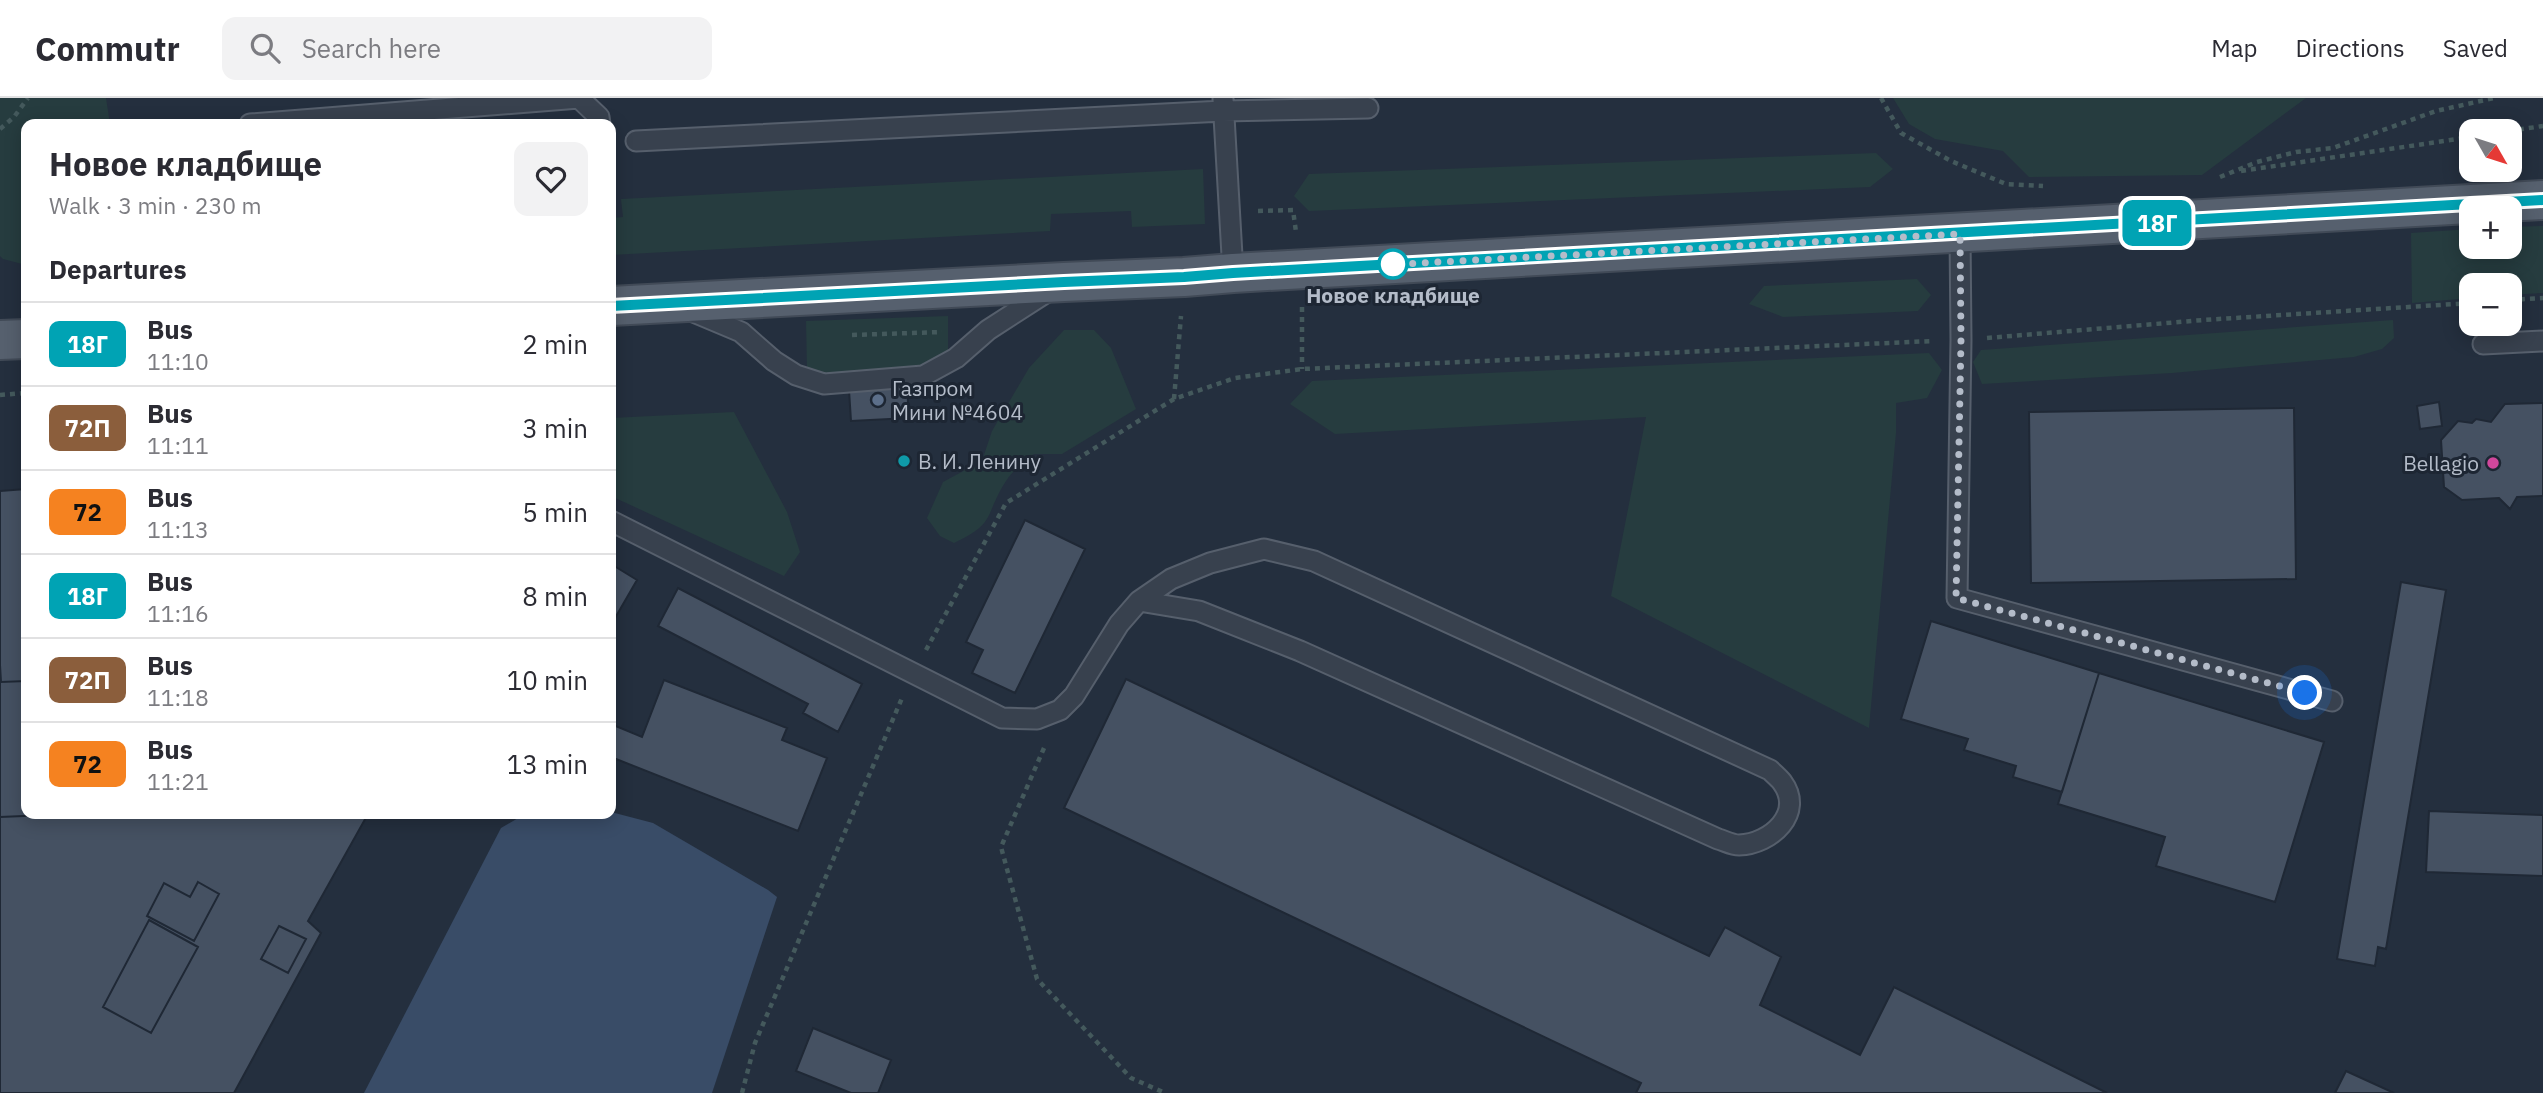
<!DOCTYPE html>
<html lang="en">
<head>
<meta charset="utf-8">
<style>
  :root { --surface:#fff; --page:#f2f2f3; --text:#2b2b33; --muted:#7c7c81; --line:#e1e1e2 }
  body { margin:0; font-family:"IBM Plex Sans",sans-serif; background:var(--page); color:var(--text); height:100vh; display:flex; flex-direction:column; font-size:26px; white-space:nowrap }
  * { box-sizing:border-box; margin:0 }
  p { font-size:23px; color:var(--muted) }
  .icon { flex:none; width:38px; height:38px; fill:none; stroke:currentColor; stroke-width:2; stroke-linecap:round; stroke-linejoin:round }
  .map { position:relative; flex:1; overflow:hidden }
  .side { position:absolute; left:21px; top:21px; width:595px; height:700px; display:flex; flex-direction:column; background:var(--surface); border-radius:14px; box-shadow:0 4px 18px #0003 }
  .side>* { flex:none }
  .badge { padding:0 14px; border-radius:10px; font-size:24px; line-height:46px }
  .needle { width:46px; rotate:129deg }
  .controls { position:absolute; left:2459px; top:21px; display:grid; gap:14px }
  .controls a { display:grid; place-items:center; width:63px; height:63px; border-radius:14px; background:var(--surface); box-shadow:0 4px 18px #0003; font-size:35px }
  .you { position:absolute; width:35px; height:35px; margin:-18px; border:5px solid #fff; border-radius:50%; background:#1a73e8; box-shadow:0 0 0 10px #1a73e833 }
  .map>.badge { position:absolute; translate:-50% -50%; box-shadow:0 0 0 4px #fff }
  h2 { padding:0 28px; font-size:26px; line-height:63px }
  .round { display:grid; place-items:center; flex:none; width:74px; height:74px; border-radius:14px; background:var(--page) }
  .summary { display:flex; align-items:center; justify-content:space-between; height:119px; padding:0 28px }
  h1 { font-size:33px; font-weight:700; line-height:52px }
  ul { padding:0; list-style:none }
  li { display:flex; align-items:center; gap:21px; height:84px; padding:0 28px; border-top:2px solid var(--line) }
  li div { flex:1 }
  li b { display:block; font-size:26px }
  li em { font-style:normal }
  li .badge { min-width:77px; font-weight:700; text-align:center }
  header { display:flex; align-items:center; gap:42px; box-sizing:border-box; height:98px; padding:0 35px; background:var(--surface); border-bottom:2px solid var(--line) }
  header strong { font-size:33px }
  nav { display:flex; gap:38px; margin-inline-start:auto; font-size:24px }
  .search { width:490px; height:63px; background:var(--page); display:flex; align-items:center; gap:18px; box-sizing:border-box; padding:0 24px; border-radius:14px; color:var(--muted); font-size:26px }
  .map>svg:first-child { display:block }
</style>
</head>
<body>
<header>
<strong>Commutr</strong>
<div class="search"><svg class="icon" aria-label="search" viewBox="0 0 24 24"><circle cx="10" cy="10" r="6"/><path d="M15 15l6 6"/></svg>Search here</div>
<nav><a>Map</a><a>Directions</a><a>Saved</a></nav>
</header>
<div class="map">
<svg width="2543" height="995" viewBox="0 0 2543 995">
  <rect width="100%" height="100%" fill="#242f3e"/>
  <path fill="#263c3f" d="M 0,0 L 106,0 L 110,26 L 26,26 L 26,167 L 3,161 L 0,158 Z
    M 1893,0 L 2306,0 L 2202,77 L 2029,79 L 2003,53 L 1935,41 L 1909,26 Z
    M 1876,55 L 1893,71 L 1870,89 L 1309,113 L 1294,98 L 1309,76 Z
    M 1203,71 L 1205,126 L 1132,129 L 1131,113 L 1051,116 L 1050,133 L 611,157 L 611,120 L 623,119 L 621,101 Z
    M 2543,128 L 2543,195 L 2510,197 L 2510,187 L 2471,187 L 2471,200 L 2412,205 L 2411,135 L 2471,131 L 2471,149 L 2510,149 L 2510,129 Z
    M 1917,181 L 1931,197 L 1918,213 L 1783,219 L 1749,206 L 1764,188 Z
    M 948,218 L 948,261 L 925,274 L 834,279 L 807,272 L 806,223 Z
    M 2393,222 L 2394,240 L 2382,251 L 2354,259 L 2172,275 L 1982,286 L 1973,264 L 1981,252 Z
    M 1064,232 L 1094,232 L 1111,250 L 1136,311 L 1062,356 L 1034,356 C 1025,364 1012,373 1006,383 C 984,417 997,425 954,445 L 940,438 L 927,420 L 943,384 L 982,363 L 992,333 L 1029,270 Z
    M 1929,255 L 1942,272 L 1927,300 L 1896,305 L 1896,335 L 1869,630 L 1611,498 L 1646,319 L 1335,336 L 1290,306 L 1312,283 Z
    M 734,314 L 787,414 L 800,454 L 784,478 L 611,398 L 611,320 Z"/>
  <path fill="#394c67" d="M 611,714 L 653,725 L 768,792 L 777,799 L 712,995 L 364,995 L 501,730 L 525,716 Z"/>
  <path fill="#455162" stroke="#1f2835" stroke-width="2" d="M 907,289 L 909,320 L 851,323 L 849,292 Z
    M 2439,304 L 2442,328 L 2420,331 L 2417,308 Z
    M 2543,305 L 2543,398 L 2517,399 L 2510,411 L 2499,400 L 2462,402 L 2444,389 L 2441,342 L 2458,323 L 2472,325 L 2476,321 L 2491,324 L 2505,306 Z
    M 2294,310 L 2296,481 L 2031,485 L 2029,314 Z
    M 26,391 L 26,716 L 368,716 L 308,823 L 321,835 L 234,995 L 0,995 L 0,393 Z
    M 1025,422 L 1085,451 L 1015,595 L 972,575 L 983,552 L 966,544 Z
    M 611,466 L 637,482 L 611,527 Z
    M 2401,484 L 2446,492 L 2386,851 L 2378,849 L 2375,868 L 2337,861 Z
    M 678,490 L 862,586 L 838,634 L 803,615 L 808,606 L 658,528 Z
    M 1931,523 L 2099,575 L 2062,694 L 2013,679 L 2016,668 L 1964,652 L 1968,641 L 1901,621 Z
    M 0,567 L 1,584 L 26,583 L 26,716 L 71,716 L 0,719 Z
    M 2099,575 L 2324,644 L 2275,804 L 2156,768 L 2165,739 L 2058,706 Z
    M 1126,581 L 1709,858 L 1725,829 L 1781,859 L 1760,907 L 1860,957 L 1894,889 L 2107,995 L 1636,995 L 1641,985 L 1064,710 Z
    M 664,582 L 787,630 L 782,642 L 827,660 L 798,733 L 611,659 L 611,626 L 642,639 Z
    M 2429,713 L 2543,717 L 2543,778 L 2426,774 Z
    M 198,784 L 219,796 L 194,843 L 147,818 L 164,785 L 190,799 Z
    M 149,822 L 198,849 L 151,935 L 103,909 Z
    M 279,828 L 306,841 L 288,875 L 261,861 Z
    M 813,930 L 891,962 L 878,995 L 851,995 L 796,973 Z
    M 2346,973 L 2394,995 L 2335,995 Z"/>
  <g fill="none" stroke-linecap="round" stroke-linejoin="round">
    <g stroke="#565f6c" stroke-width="23">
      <path id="lane" d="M 579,0 L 599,19 L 600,26
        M 1223,1 L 1233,175
        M 250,26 L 579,0
        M 636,43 L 1223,13 L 1368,10
        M 1960,136 L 1961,242 L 1957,500 L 2332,603
        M 691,213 L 741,234 L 774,263 L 796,277 L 824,286 L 923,278 L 956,260 L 988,232 L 1050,192
        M 2483,246 L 2543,243
        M 611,423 L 1002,620 L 1037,621 L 1060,612 L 1074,598 L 1119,526 L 1139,503 L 1171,481 L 1210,465 L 1264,451 L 1314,463 L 1770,672 C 1774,676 1779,680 1782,684 C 1805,715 1771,746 1739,747 C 1732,747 1725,743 1718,741 L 1300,553 L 1199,513 L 1139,503"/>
    </g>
    <g stroke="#414a57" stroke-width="42">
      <path id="primary" d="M 611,208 L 1064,184 L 1184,179 L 1233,175 L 2543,102
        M 0,242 L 26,241"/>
    </g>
    <path stroke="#44595c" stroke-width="4.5" stroke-dasharray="5 5" stroke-linecap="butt" d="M 1881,0 L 1901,35 L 1951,63 L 2006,86 L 2043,88
      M 0,31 L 14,19 L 28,0
      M 2509,33 L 2543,28
      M 2241,73 L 2471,39
      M 2220,79 L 2257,64 L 2296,54 L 2333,50 L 2436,13 L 2494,0
      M 1258,113 L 1293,112 L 1296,134
      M 2510,202 L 2543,200
      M 1302,209 L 1302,271
      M 852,237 L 942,234
      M 1987,240 L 2203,222 L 2471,205
      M 0,297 L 26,295
      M 1174,301 L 1181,218
      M 926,552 L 1006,405 L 1174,301 L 1235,280 L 1302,271 L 1933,243
      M 1044,650 L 1001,749 L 1037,881 L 1131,980 L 1165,995
      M 742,995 L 755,945 L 902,600"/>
    <use href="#lane" stroke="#38414e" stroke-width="19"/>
    <use href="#primary" stroke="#56606e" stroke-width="38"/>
  </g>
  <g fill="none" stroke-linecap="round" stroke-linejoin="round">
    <g stroke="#fff" stroke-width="16">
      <path id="line" d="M 611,208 L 1064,184 L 1184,179 L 1233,175 L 2543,102"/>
    </g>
    <use href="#line" stroke="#00a3b4" stroke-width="10"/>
    <path stroke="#b4bcc9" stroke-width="7" stroke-dasharray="0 12.6" d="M 1393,166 L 1384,167 L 1960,136 L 1961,242 L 1956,500 L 2305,595"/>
  </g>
  <circle fill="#fff" stroke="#00a3b4" stroke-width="3.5" cx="1393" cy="166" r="14"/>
  <circle fill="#5c6f8a" stroke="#1d2633" stroke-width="2.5" cx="878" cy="302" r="7"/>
  <circle fill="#0f9aa8" stroke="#1d2633" stroke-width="2.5" cx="904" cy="363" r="7"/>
  <circle fill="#d1479c" stroke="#1d2633" stroke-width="2.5" cx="2493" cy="365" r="7"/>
  <g text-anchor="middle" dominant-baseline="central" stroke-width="6" stroke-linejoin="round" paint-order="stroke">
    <g font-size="21" font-weight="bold" fill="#b4bcc9" stroke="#1d2633">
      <text x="1393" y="197">Новое кладбище</text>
    </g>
    <g font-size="21" fill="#b4bcc9" stroke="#1d2633" text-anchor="start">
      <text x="892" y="290">Газпром<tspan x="892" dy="24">Мини №4604</tspan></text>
      <text x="918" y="363">В. И. Ленину</text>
      <text x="2479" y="365" text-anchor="end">Bellagio</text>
    </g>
  </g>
</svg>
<div class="controls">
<a><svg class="needle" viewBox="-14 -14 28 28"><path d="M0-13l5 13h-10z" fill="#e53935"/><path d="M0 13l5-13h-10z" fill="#7c7c81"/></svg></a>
<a>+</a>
<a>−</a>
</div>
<div class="you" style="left:2305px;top:595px"></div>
<b class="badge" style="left:2157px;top:125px;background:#00a3b4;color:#fff">18Г</b>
<section class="side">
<div class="summary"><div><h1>Новое кладбище</h1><p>Walk · 3 min · 230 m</p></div><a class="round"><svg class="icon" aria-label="heart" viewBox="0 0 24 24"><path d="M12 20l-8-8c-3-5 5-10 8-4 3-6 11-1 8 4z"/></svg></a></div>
<h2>Departures</h2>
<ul>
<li><span class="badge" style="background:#00a3b4;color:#fff">18Г</span><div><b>Bus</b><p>11:10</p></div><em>2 min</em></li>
<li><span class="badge" style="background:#8b5e3c;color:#fff">72П</span><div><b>Bus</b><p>11:11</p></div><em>3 min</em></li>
<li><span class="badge" style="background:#f58220;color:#111">72</span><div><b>Bus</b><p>11:13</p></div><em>5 min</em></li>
<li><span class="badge" style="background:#00a3b4;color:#fff">18Г</span><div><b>Bus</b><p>11:16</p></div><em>8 min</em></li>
<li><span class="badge" style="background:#8b5e3c;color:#fff">72П</span><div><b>Bus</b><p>11:18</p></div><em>10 min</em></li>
<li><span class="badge" style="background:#f58220;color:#111">72</span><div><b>Bus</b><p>11:21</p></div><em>13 min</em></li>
</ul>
</section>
</div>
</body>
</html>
